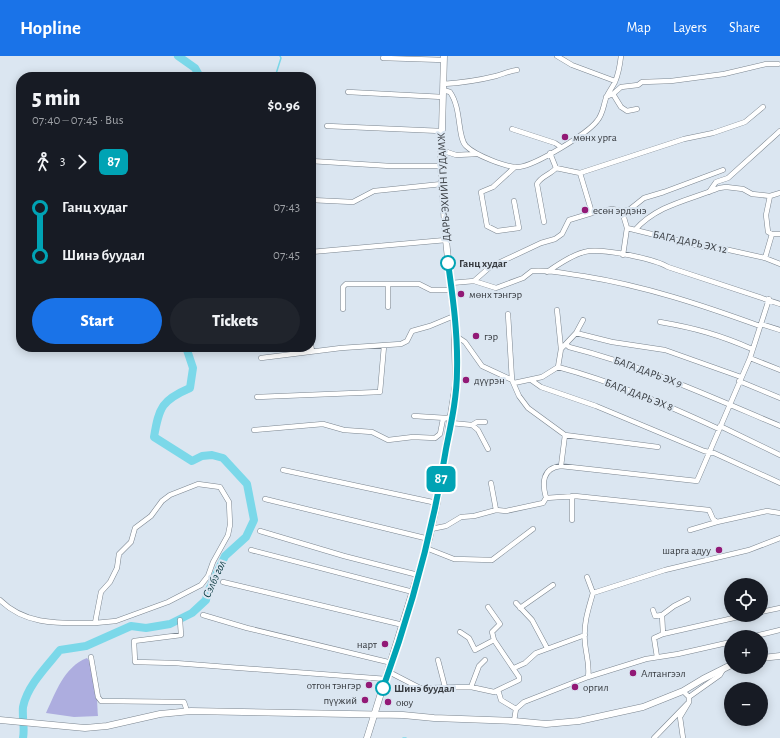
<!DOCTYPE html>
<html lang="en">
<head>
<meta charset="utf-8">
<style>
  :root { --surface:#171b24; --page:#20242c; --text:#f1f3f6; --muted:#9ea1a6; --accent:#1a73e8 }
  body { margin:0; font-family:"Alegreya Sans",sans-serif; background:var(--page); color:var(--text); height:100vh; display:flex; flex-direction:column; font-size:15px; white-space:nowrap }
  * { box-sizing:border-box; margin:0 }
  p { font-size:13px; color:var(--muted) }
  .icon { flex:none; width:22px; height:22px; fill:none; stroke:currentColor; stroke-width:2; stroke-linecap:round; stroke-linejoin:round }
  .map { position:relative; flex:1; overflow:hidden }
  .sheet { position:absolute; left:16px; top:16px; width:300px; height:280px; display:flex; flex-direction:column; background:var(--surface); border-radius:16px; box-shadow:0 2px 10px #0003 }
  .sheet>* { flex:none }
  .badge { padding:0 8px; border-radius:6px; font-size:14px; line-height:26px }
  .buttons { position:absolute; left:724px; top:522px; display:grid; gap:8px }
  .buttons a { display:grid; place-items:center; width:44px; height:44px; border-radius:50%; background:var(--surface); box-shadow:0 2px 10px #0003; font-size:20px }
  .map>.badge { position:absolute; translate:-50% -50%; box-shadow:0 0 0 2px #fff }
  .legs { display:flex; align-items:center; gap:6px; height:44px; padding:0 16px; font-size:13px }
  .legs p { margin-inline-start:auto }
  .head { display:flex; align-items:center; justify-content:space-between; height:68px; padding:0 16px }
  h1 { font-size:22px; font-weight:800; line-height:30px }
  .button { display:flex; gap:8px; margin-top:auto; padding:8px 16px }
  .button a { flex:1; height:46px; border-radius:24px; background:var(--accent); color:#fff; font-size:16px; font-weight:800; line-height:46px; text-align:center }
  .button a+a { background:var(--page); color:var(--text) }
  ul { padding:0 16px; list-style:none }
  li { display:flex; align-items:center; gap:14px; height:48px; font-size:15px }
  li i { display:grid; place-items:center; width:6px; height:100%; margin:0 5px; background:currentColor }
  li i::after { content:''; width:10px; height:10px; margin:-5px; border:3px solid; border-radius:50%; background:var(--surface) }
  li p { margin-inline-start:auto }
  li:first-child i { background:linear-gradient(#0000 50%,currentColor 0) }
  li:last-child i { background:linear-gradient(currentColor 50%,#0000 0) }
  header { display:flex; align-items:center; gap:24px; box-sizing:border-box; height:56px; padding:0 20px; background:var(--accent); color:#fff }
  header strong { font-size:19px }
  nav { display:flex; gap:22px; margin-inline-start:auto; font-size:14px }
  .map>svg:first-child { display:block }
</style>
</head>
<body>
<header>
<strong>Hopline</strong>
<nav><a>Map</a><a>Layers</a><a>Share</a></nav>
</header>
<div class="map">
<svg width="780" height="682" viewBox="0 0 780 682">
  <rect width="100%" height="100%" fill="#dbe6f1"/>
  <path fill="#adaddf" d="M 87,602 C 97,612 97,645 98,660 L 74,661 L 46,657 C 56,636 64,611 87,602 Z"/>
  <g fill="none" stroke-linecap="round" stroke-linejoin="round">
    <path stroke="#7bd8e9" stroke-width="1.5" d="M 275,21 L 281,2 L 280,0
      M 403,682 L 406,682"/>
    <path stroke="#7bd8e9" stroke-width="8" d="M 178,0 L 195,12 L 200,21
      M 23,682 C 25,672 22,661 23,651 C 27,630 47,610 60,594 L 86,590 L 131,570 L 146,572 L 170,568 L 192,557 L 206,544 L 207,538 L 225,500 L 246,481 L 254,464 L 247,428 L 223,402 L 212,399 L 202,400 L 192,405 L 154,381 C 159,351 162,344 190,332 L 193,312 L 186,291"/>
    <g stroke="#7b858f" stroke-width="5.5">
      <path id="street" d="M 557,0 L 572,9 L 615,25
        M 383,2 L 444,4
        M 443,28 C 459,27 480,24 496,20 C 503,18 509,15 517,14
        M 443,34 L 450,36 C 462,53 457,81 466,90 C 475,99 507,112 519,111 C 536,109 587,78 597,65 C 603,58 603,51 606,42 C 608,37 612,32 615,26 C 618,19 620,9 621,0
        M 348,36 L 443,41
        M 613,38 L 621,51 L 627,55 L 637,53
        M 606,41 L 613,38 L 621,31 L 638,29 L 642,26 L 671,25 L 724,18 L 766,8 L 778,8
        M 327,70 L 441,75
        M 512,73 L 555,87 L 561,91
        M 441,94 L 456,99 L 477,98
        M 550,97 L 556,112 L 580,117 L 684,83 L 713,77 L 745,66 L 763,51
        M 311,105 L 390,110 L 441,110
        M 709,136 L 716,126 L 728,122 L 780,75
        M 311,144 L 353,146 L 374,135 L 442,128
        M 514,145 L 519,172 L 497,175 L 487,170 L 481,136 L 493,131 L 515,111
        M 622,155 L 627,172
        M 592,157 L 612,153 L 622,155 L 629,154 L 644,142 L 664,136 L 723,114
        M 544,166 L 537,128 C 541,120 550,119 556,112
        M 635,174 C 657,149 689,144 719,132 L 726,131 L 743,133 L 752,138 L 770,140 L 780,137
        M 772,178 L 780,178
        M 311,196 L 446,184
        M 623,199 L 627,172 L 704,191 L 720,192 L 765,202 L 780,208
        M 765,202 L 772,178 L 768,176 L 766,159 L 770,140
        M 547,216 C 559,208 575,197 589,195 C 606,193 655,203 668,211 L 780,248
        M 474,225 L 496,232 L 523,222 L 532,215 C 548,213 567,218 583,220 C 645,230 702,249 760,270
        M 451,227 L 474,225 L 490,211 L 541,187 L 555,183 L 562,178 L 569,164 L 592,157 L 580,117
        M 388,251 L 388,229
        M 343,253 L 343,231 L 346,228 L 419,228 L 431,234 L 452,234
        M 557,254 L 561,293
        M 508,258 L 512,324
        M 660,266 C 695,272 720,279 752,293
        M 761,268 L 780,274
        M 576,277 L 612,286 L 665,294 L 741,321
        M 456,280 L 465,286 L 482,310 L 512,324 L 519,340 L 528,352 L 565,379 L 658,391
        M 566,288 L 569,291 C 644,310 709,340 780,370
        M 311,289 L 312,295
        M 261,302 L 341,292 L 401,288 L 407,285 L 412,275 L 430,270 L 454,260
        M 750,302 L 780,314
        M 558,311 C 614,326 667,349 719,373
        M 531,324 L 541,331 L 596,350 L 704,395 L 714,397 L 780,427
        M 739,325 L 780,342
        M 514,327 L 542,321 L 558,311 L 561,293 L 576,277 L 583,264
        M 257,341 L 380,336 L 384,290
        M 414,360 L 446,362
        M 451,367 L 472,369 L 477,366 L 485,366
        M 472,369 L 478,374 L 488,393
        M 720,370 L 780,399
        M 254,374 L 323,368 L 344,374 L 372,376 L 388,384 L 413,381 L 435,382 L 440,378 L 443,363 L 451,361
        M 561,410 L 565,379
        M 283,414 L 437,447
        M 491,427 L 496,454
        M 546,442 C 542,427 542,412 561,410 L 697,425 L 750,302 L 769,243
        M 265,443 L 429,483
        M 572,464 L 572,440
        M 431,473 L 446,470 L 461,461 L 474,460 L 496,454 L 506,455 L 543,447 L 546,442 L 575,440 L 709,454 L 713,463 L 717,466 L 767,455 L 780,457
        M 690,474 L 717,466
        M 260,475 L 344,500 L 418,519
        M 426,492 L 454,503 L 492,504 L 533,473
        M 251,494 L 413,536
        M 587,521 L 593,537
        M 223,526 L 403,569
        M 0,544 C 26,570 61,567 95,567 L 101,536 L 110,526 L 117,512 L 119,498 L 131,486 L 135,472 L 151,460 L 162,445 L 170,439 L 198,428 L 220,431 L 229,446 L 230,469 L 228,479 L 213,506 L 208,520 L 201,529 L 168,546 L 116,565 L 95,567
        M 516,547 L 532,564 L 547,592
        M 488,551 L 500,568 L 492,576 L 494,584 L 519,621 L 519,624 L 498,634 L 501,644 L 516,653
        M 520,552 L 553,529
        M 653,554 L 655,560 L 662,559
        M 761,556 L 780,552
        M 203,559 L 247,572 L 392,607
        M 180,564 L 181,579 L 134,585 L 135,606 L 175,607 L 386,623
        M 460,576 L 469,582 L 475,594 L 494,584
        M 663,578 L 662,559 L 674,550 L 688,543
        M 751,581 L 780,574
        M 91,601 L 98,641 L 101,645 L 184,646 L 187,655
        M 657,601 L 654,582 L 663,578 L 747,559
        M 438,604 L 445,631
        M 514,612 L 525,607 L 536,597 L 585,579
        M 389,616 L 420,632 L 471,631 L 494,636 L 498,634
        M 588,621 L 646,603 L 678,598 L 731,586
        M 471,631 L 479,610 L 485,604
        M 689,641 L 720,619 L 724,612
        M 514,665 L 516,653 L 524,646 L 588,621 C 590,609 586,599 585,587 C 583,569 588,554 593,537 L 665,514 L 749,494 L 780,482
        M 654,682 L 689,646 L 689,641 L 683,635
        M 683,682 L 680,661 L 689,646"/>
    </g>
    <g stroke="#7b858f" stroke-width="7">
      <path id="secondary" d="M 761,602 L 780,600
        M 0,664 L 85,672 L 107,670 L 160,658 L 191,655 L 403,659 L 434,662 L 514,665 L 546,668 L 579,665 L 643,651 L 683,635 L 703,623 L 731,609
        M 367,682 L 429,483 L 437,447 L 456,327 L 454,260 L 446,184 L 441,110 L 444,0"/>
    </g>
    <use href="#street" stroke="#fff" stroke-width="4.5"/>
    <use href="#secondary" stroke="#fff" stroke-width="6"/>
  </g>
  <g fill="none" stroke-linecap="round" stroke-linejoin="round">
    <g stroke="#fff" stroke-width="9">
      <path id="line-1" d="M 383,632 C 411,555 433,474 446,393 C 451,368 457,341 457,315 C 458,279 453,242 448,207"/>
    </g>
    <use href="#line-1" stroke="#00a3b4" stroke-width="6"/>
  </g>
  <g fill="#921976" stroke="#dbe6f1" stroke-width="1.5">
    <circle cx="565" cy="81" r="4"/>
    <circle cx="585" cy="154" r="4"/>
    <circle cx="461" cy="238" r="4"/>
    <circle cx="476" cy="280" r="4"/>
    <circle cx="466" cy="324" r="4"/>
    <circle cx="719" cy="494" r="4"/>
    <circle cx="385" cy="588" r="4"/>
    <circle cx="633" cy="617" r="4"/>
    <circle cx="369" cy="629" r="4"/>
    <circle cx="575" cy="631" r="4"/>
    <circle cx="365" cy="644" r="4"/>
    <circle cx="388" cy="646" r="4"/>
  </g>
  <g fill="#fff" stroke="#00a3b4" stroke-width="2">
    <circle cx="448" cy="207" r="7"/>
    <circle cx="383" cy="632" r="7"/>
  </g>
  <g text-anchor="middle" dominant-baseline="central" stroke-width="4" stroke-linejoin="round" paint-order="stroke">
    <g font-size="11" fill="#373b40" stroke="#dbe6f1" text-anchor="start">
      <text x="573" y="81">мөнх урга</text>
      <text x="593" y="154">есөн эрдэнэ</text>
      <text x="469" y="238">мөнх тэнгэр</text>
      <text x="484" y="280">гэр</text>
      <text x="474" y="324">дүүрэн</text>
      <text x="711" y="494" text-anchor="end">шарга адуу</text>
      <text x="377" y="588" text-anchor="end">нарт</text>
      <text x="641" y="617">Алтангээл</text>
      <text x="361" y="629" text-anchor="end">отгон тэнгэр</text>
      <text x="583" y="631">оргил</text>
      <text x="357" y="644" text-anchor="end">пүүжий</text>
      <text x="396" y="646">оюу</text>
    </g>
    <g font-size="11" fill="#373b40" stroke="#dbe6f1">
      <text transform="translate(444 131) rotate(-93)">ДАРЬ-ЭХИЙН ГУДАМЖ</text>
      <text transform="translate(690 186) rotate(12)">БАГА ДАРЬ ЭХ 12</text>
      <text transform="translate(648 316) rotate(20)">БАГА ДАРЬ ЭХ 9</text>
      <text transform="translate(639 339) rotate(21)">БАГА ДАРЬ ЭХ 8</text>
    </g>
    <g font-size="11" font-weight="bold" fill="#373b40" stroke="#dbe6f1" text-anchor="start">
      <text x="459" y="207">Ганц худаг</text>
      <text x="394" y="632">Шинэ буудал</text>
    </g>
    <g font-size="12" font-style="italic" fill="#08363e" stroke="#dbe6f1">
      <text transform="translate(214 523) rotate(-65)">Сэлбэ гол</text>
    </g>
  </g>
</svg>
<div class="buttons">
<a><svg class="icon" aria-label="locate" viewBox="0 0 24 24"><circle cx="12" cy="12" r="6"/><path d="M12 2v4M12 18v4M2 12h4M18 12h4"/></svg></a>
<a>+</a>
<a>−</a>
</div>
<b class="badge" style="left:441px;top:423px;background:#00a3b4;color:#fff">87</b>
<section class="sheet">
<div class="head"><div><h1>5 min</h1><p>07:40 – 07:45 · Bus</p></div><b>$0.96</b></div>
<div class="legs"><svg class="icon" aria-label="walk" viewBox="0 0 24 24"><circle cx="13" cy="4" r="2"/><path d="M13 8l-2 6 4 7M11 14l-3 7M7 12l3-4h3l4 4"/></svg>3<svg class="icon" aria-label="forward" viewBox="0 0 24 24"><path d="M9 5l7 7-7 7"/></svg><b class="badge" style="background:#00a3b4;color:#fff">87</b></div>
<ul>
<li><i style="color:#00a3b4"></i><b>Ганц худаг</b><p>07:43</p></li>
<li><i style="color:#00a3b4"></i><b>Шинэ буудал</b><p>07:45</p></li>
</ul>
<div class="button"><a>Start</a><a>Tickets</a></div>
</section>
</div>
</body>
</html>
